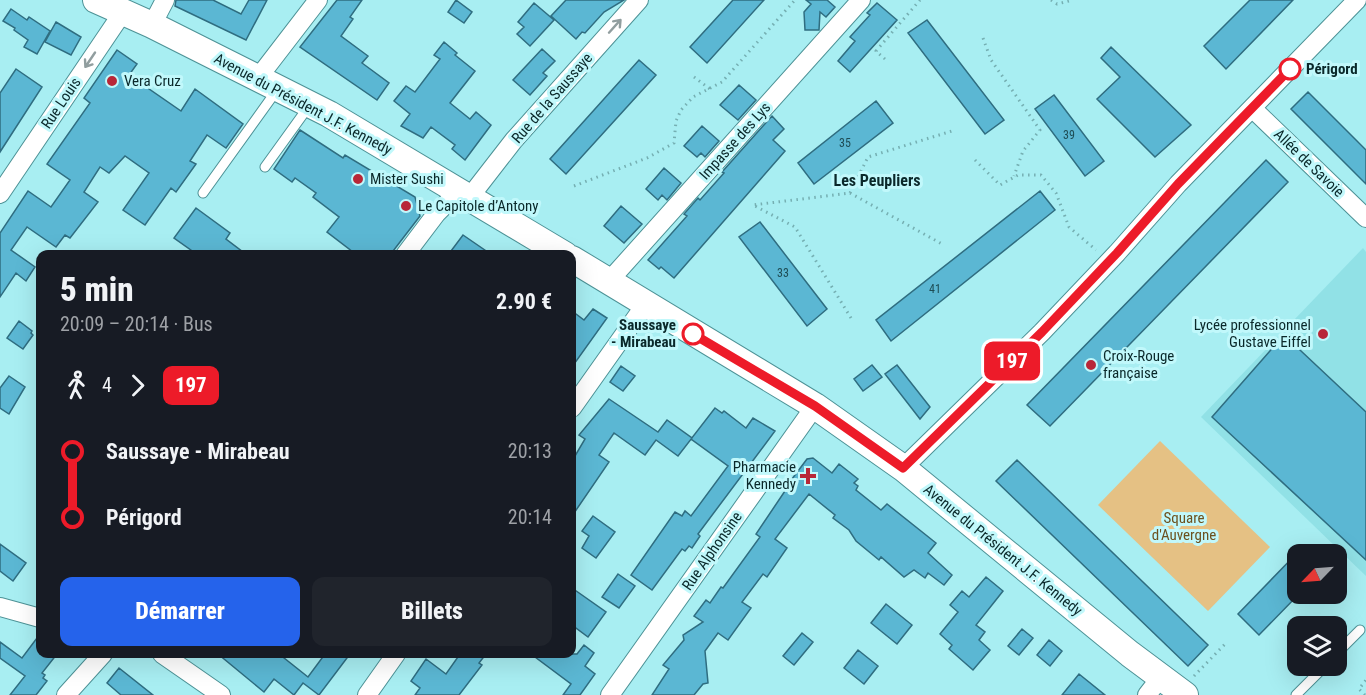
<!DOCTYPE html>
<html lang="fr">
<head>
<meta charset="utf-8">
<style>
  :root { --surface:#171b24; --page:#20242c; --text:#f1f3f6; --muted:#9ea1a6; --accent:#2563eb }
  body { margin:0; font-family:"Roboto Condensed",sans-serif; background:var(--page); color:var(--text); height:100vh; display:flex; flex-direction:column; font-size:22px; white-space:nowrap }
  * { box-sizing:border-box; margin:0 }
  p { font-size:20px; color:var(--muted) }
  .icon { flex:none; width:33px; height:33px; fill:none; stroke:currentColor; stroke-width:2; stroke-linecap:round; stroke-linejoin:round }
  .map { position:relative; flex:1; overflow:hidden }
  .panel { position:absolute; left:36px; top:250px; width:540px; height:408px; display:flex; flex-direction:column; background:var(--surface); border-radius:12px; box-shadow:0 6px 24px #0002 }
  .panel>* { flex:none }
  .badge { padding:0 12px; border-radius:9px; font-size:21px; line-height:39px }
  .needle { width:39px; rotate:245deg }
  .fabs { position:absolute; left:1287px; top:544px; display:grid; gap:12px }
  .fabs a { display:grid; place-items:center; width:60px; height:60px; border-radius:12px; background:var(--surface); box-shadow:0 6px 24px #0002; font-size:30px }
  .map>.badge { position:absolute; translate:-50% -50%; box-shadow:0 0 0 3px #fff }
  .legs { display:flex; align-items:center; gap:9px; height:66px; padding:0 24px; font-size:20px }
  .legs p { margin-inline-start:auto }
  .headline { display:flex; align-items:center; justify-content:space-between; height:102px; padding:0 24px }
  h1 { font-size:33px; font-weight:800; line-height:45px }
  .action { display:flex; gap:12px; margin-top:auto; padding:12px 24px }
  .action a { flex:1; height:69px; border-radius:12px; background:var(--accent); color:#fff; font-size:24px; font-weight:800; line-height:69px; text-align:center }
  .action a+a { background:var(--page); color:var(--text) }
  ul { padding:0 24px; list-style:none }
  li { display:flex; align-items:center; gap:21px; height:66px; font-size:22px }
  li i { display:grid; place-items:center; width:9px; height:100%; margin:0 8px; background:currentColor }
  li i::after { content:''; width:15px; height:15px; margin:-8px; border:4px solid; border-radius:50%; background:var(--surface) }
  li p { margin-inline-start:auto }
  li:first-child i { background:linear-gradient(#0000 50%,currentColor 0) }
  li:last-child i { background:linear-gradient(currentColor 50%,#0000 0) }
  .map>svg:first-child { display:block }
</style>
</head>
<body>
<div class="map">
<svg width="1366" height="695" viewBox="0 0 1366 695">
  <rect width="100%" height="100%" fill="#a8eef2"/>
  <path fill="#91e1e6" d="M 1363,248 L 1366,252 L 1366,576 L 1201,417 Z"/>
  <path fill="#e5c184" d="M 1160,441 L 1270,547 L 1208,611 L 1098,505 Z"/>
  <path fill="#5bb7d3" stroke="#2f6d80" stroke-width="1.5" d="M 176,0 L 213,0 L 241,14 L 249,0 L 267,0 L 246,40 L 175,6 Z
    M 337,0 L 362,0 L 350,17 L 353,19 L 341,36 L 368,56 L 362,63 L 389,83 L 377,100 L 300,47 Z
    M 456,0 L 472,12 L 464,23 L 448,12 Z
    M 566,0 L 624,0 L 604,12 L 585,33 L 582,32 L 576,39 L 551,16 Z
    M 733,0 L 764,0 L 707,63 L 690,47 Z
    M 806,0 L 827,0 L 835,7 L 826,17 L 820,12 L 819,30 L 805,30 L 804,12 L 811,4 Z
    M 1250,0 L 1293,0 L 1226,69 L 1204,46 Z
    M 534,3 L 554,20 L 530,46 L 517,34 L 524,27 L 518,22 Z
    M 877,3 L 897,20 L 850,72 L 838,61 L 855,41 L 850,37 L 870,15 L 867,13 Z
    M 11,9 L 27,20 L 29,17 L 50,31 L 37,54 L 24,47 L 28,40 L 14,30 L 15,28 L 3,21 Z
    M 927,20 L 1004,120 L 985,134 L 908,33 Z
    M 56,22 L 81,37 L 71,55 L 45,42 Z
    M 444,42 L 457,53 L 455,55 L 475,71 L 450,103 L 470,119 L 476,112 L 491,125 L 465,160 L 452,149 L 455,145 L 431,127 L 423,138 L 401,126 L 410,114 L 394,101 L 406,86 L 415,92 L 440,59 L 434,55 Z
    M 1111,47 L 1191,125 L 1155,157 L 1097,99 L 1120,77 L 1101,58 Z
    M 542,49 L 555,61 L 543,73 L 547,76 L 530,95 L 513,80 Z
    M 117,50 L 137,64 L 129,75 L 181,111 L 195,89 L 243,124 L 226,148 L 207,135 L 190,161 L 196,164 L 176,192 L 171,188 L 145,225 L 123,210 L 149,173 L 125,156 L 109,173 L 100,167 L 84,192 L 98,202 L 70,238 L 65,235 L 56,247 L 27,227 L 11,250 L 35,267 L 26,281 L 16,273 L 0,297 L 0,233 L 28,191 L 51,207 L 70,180 L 47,164 L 90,103 L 84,98 Z
    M 639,60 L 656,75 L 566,174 L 550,159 Z
    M 16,69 L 42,87 L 0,152 L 0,93 Z
    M 739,85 L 756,100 L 738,120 L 720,105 Z
    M 1308,92 L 1366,150 L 1366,184 L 1291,109 Z
    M 1054,95 L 1104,161 L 1085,176 L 1035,109 Z
    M 876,101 L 893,123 L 814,184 L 798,163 Z
    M 772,116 L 784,129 L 773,140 L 785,151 L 674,278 L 661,267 L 659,269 L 648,260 L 687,216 L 684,214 L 698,198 L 700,200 L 724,173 L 722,172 Z
    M 702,126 L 719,141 L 705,157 L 701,153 L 697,157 L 684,146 Z
    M 300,130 L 343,158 L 345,155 L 415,197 L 420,216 L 390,255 L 357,255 L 327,232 L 339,217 L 313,197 L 316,193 L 295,178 L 292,182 L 274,169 Z
    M 1266,160 L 1288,182 L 1050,426 L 1027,405 Z
    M 664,168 L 681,183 L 667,200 L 662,195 L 658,200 L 646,189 Z
    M 1040,191 L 1055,210 L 891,341 L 876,320 Z
    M 621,206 L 642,224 L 624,243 L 604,226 Z
    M 196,208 L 230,233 L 226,239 L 247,255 L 198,255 L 174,238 Z
    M 760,222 L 827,309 L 807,326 L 739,237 Z
    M 463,235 L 492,255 L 448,255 Z
    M 593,309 L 607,318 L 572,367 L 572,311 L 584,320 Z
    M 19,321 L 32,331 L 31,333 L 33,335 L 23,349 L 7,338 Z
    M 1284,335 L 1366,412 L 1366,560 L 1212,417 Z
    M 872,365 L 882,377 L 863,391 L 854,379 Z
    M 897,365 L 930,407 L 920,419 L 885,374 Z
    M 621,366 L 635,376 L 623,391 L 610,382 Z
    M 9,376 L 25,387 L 9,414 L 0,408 L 0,388 Z
    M 609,399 L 658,432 L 667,420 L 692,438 L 678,456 L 656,440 L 645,455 L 614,433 L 599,455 L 609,462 L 572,516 L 572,461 L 585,439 L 579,435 Z
    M 715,408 L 722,413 L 724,411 L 746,428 L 753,418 L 775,431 L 698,534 L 700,536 L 692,548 L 689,546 L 685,551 L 682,549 L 652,590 L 631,575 L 675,512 L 682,516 L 685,511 L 691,516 L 728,466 L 691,439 Z
    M 813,458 L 832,473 L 839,464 L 858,479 L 854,483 L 858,486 L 856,490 L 881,510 L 887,504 L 936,543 L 928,553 L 952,575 L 944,585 L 928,573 L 925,578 L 914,570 L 904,577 L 881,557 L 879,560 L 856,541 L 849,530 L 833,518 L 835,515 L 809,494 L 775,539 L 787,548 L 767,577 L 763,574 L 742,602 L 751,608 L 728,640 L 718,633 L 705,651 L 708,683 L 703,684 L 694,695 L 652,695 L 669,669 L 663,665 L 684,640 L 683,635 L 703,622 L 694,616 L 706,600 L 710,603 L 721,587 L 723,588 L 760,537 L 756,534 L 787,488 L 786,487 L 807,459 Z
    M 1017,460 L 1208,645 L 1188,666 L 996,481 Z
    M 593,516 L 615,532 L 596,558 L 582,548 L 589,536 L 582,531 Z
    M 0,544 L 26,563 L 13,581 L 0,571 Z
    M 1298,552 L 1298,595 L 1259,635 L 1238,614 Z
    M 618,574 L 635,586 L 619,608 L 602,597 Z
    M 986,577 L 1003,591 L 976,625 L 985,632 L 979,640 L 990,650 L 973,670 L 949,649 L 952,645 L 940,634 L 958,612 L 950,605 L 962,591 L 969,597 Z
    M 572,588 L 606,612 L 588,637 L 572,625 Z
    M 886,604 L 912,625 L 897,644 L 871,623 Z
    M 1022,629 L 1033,638 L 1019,655 L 1008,646 Z
    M 802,633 L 813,642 L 794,665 L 783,656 Z
    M 40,634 L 40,654 L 57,654 L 42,673 L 45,675 L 43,678 L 47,681 L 36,695 L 10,695 L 25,676 L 0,658 L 0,642 L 22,658 Z
    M 1049,640 L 1062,651 L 1050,666 L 1037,655 Z
    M 584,645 L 594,653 L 585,666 L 595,674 L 580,695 L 563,695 L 571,684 L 531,654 L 577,654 Z
    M 858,650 L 878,666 L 864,684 L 844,668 Z
    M 218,654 L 279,654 L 308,677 L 325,654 L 350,654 L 319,695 L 303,683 L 294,695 L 274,679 L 264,692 Z
    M 460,654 L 486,654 L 479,663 L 482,665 L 459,695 L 415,695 L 420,688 L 411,681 L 426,659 L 446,674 Z
    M 119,668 L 153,695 L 121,695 L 107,683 Z
    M 1079,674 L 1105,695 L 1062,695 Z"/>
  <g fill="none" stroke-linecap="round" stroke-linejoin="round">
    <g stroke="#4d9296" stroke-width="11">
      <path id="lane" d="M 265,167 L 309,106
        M 203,193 L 277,90
        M 1336,654 L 1360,630
        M 1296,695 L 1325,666"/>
    </g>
    <g stroke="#4d9296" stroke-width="20">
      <path id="street" d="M 152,25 L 165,0
        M 258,78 L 318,0
        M 1252,108 L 1366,218
        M 0,194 L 123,12
        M 469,198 L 514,140 L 639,0
        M 405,255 L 436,214 L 458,192
        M 609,281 L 861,0
        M 572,408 L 645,305
        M 903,468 L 1042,332 L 1117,253 L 1178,184 L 1357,0
        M 0,607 L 40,618
        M 162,654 L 221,695
        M 66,695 L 103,654
        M 367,695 L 396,654
        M 610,695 L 815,406
        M 1147,695 L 1161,677"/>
    </g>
    <g stroke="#4d9296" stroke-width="28">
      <path id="secondary" d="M 96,0 L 152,25 L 329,114 L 565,255
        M 572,259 L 815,406 L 903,468 L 1130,654 L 1185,695"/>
    </g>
    <path stroke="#75afb2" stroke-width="3" stroke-dasharray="1.5 4.5" stroke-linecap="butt" d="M 1051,0 L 1057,4 L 1073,0
      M 983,38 L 991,60 L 1040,130 L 1023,151 L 1014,176
      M 885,59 L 876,51 L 920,0
      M 694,77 L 710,89
      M 975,160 L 1000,185 L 1018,175 L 1041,175 L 1056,193 L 1069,227 L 1096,250
      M 574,186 L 647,158 L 674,143 L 676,121 L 681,110 L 693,97 L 722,82 L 795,0
      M 850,193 L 868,157 L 952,131
      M 851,318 L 795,227 L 753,205 L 850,193 L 942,244
      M 1194,676 L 1227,642
      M 1365,695 L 1359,689 L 1366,680"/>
    <use href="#lane" stroke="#fff" stroke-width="9"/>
    <use href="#street" stroke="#fff" stroke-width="18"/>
    <use href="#secondary" stroke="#fff" stroke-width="26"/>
  </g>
  <defs><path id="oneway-shaft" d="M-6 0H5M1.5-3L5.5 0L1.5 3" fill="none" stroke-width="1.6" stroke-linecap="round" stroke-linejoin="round" transform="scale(1.5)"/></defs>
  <g stroke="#919e9f">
    <use href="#oneway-shaft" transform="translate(615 26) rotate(-48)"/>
    <use href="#oneway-shaft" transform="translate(90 60) rotate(124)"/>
  </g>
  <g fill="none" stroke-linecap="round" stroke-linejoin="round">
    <g stroke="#fff" stroke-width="14">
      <path id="line-1" d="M 693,334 L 815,406 L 903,468 L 1042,332 L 1117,253 L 1178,184 L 1290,69"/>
    </g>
    <use href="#line-1" stroke="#ed1b29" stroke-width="9"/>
  </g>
  <g fill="#fff" stroke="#ed1b29" stroke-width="3">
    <circle cx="1290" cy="69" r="10"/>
    <circle cx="693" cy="334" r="10"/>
  </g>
  <g fill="#b82738" stroke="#c1f8fb" stroke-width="2">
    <circle cx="112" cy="81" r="6"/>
    <circle cx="358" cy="179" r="6"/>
    <circle cx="406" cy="206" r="6"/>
    <circle cx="1323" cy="334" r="6"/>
    <circle cx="1091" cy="365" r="6"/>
    <path d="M805 467h6v6h6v6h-6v6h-6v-6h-6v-6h6z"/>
  </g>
  <g text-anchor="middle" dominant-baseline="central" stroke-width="6" stroke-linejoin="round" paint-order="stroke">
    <g font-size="12" fill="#1e4c54">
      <text x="1069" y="135">39</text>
      <text x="845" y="143">35</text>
      <text x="783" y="273">33</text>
      <text x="935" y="289">41</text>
    </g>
    <g font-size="15" font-weight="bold" fill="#0a282a" stroke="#c1f8fb" text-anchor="start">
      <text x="1306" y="69">Périgord</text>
      <text x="676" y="325" text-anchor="end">Saussaye<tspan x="676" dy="17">- Mirabeau</tspan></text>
    </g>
    <g font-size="15" fill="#0a282a" stroke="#c1f8fb" text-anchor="start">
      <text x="124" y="81">Vera Cruz</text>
      <text x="370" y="179">Mister Sushi</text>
      <text x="418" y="206">Le Capitole d’Antony</text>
      <text x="1311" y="325" text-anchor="end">Lycée professionnel<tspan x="1311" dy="17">Gustave Eiffel</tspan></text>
      <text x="1103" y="356">Croix-Rouge<tspan x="1103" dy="17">française</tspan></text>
      <text x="796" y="467" text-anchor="end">Pharmacie<tspan x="796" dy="17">Kennedy</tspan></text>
    </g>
    <g font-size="15" fill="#0a282a" stroke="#c1f8fb">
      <text transform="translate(552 98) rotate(-49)">Rue de la Saussaye</text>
      <text transform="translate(61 103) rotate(-56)">Rue Louis</text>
      <text transform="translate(303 104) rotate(28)">Avenue du Président J.F. Kennedy</text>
      <text transform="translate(735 141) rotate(-48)">Impasse des Lys</text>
      <text transform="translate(1309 163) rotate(44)">Allée de Savoie</text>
      <text transform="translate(1003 550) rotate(39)">Avenue du Président J.F. Kennedy</text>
      <text transform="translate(712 551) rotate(-55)">Rue Alphonsine</text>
    </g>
    <g font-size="15" fill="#6c511e" stroke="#c1f8fb">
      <text x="1184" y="518">Square<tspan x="1184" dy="17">d'Auvergne</tspan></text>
    </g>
    <g font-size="16" font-weight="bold" fill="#0a282a" stroke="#c1f8fb">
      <text x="877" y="180">Les Peupliers</text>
    </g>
  </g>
</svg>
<div class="fabs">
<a><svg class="needle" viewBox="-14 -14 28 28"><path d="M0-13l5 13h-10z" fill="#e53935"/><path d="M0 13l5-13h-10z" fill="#9ea1a6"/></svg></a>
<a><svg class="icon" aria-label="layers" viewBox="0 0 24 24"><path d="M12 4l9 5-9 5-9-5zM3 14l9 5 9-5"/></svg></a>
</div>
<b class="badge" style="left:1012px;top:361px;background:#ed1b29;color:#fff">197</b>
<section class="panel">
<div class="headline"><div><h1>5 min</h1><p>20:09 – 20:14 · Bus</p></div><b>2.90 €</b></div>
<div class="legs"><svg class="icon" aria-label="walk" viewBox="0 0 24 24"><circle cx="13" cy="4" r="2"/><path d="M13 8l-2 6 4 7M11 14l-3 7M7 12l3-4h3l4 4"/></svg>4<svg class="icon" aria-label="forward" viewBox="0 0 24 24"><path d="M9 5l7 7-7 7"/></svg><b class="badge" style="background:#ed1b29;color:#fff">197</b></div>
<ul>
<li><i style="color:#ed1b29"></i><b>Saussaye - Mirabeau</b><p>20:13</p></li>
<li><i style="color:#ed1b29"></i><b>Périgord</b><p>20:14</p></li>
</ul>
<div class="action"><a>Démarrer</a><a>Billets</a></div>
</section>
</div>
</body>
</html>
